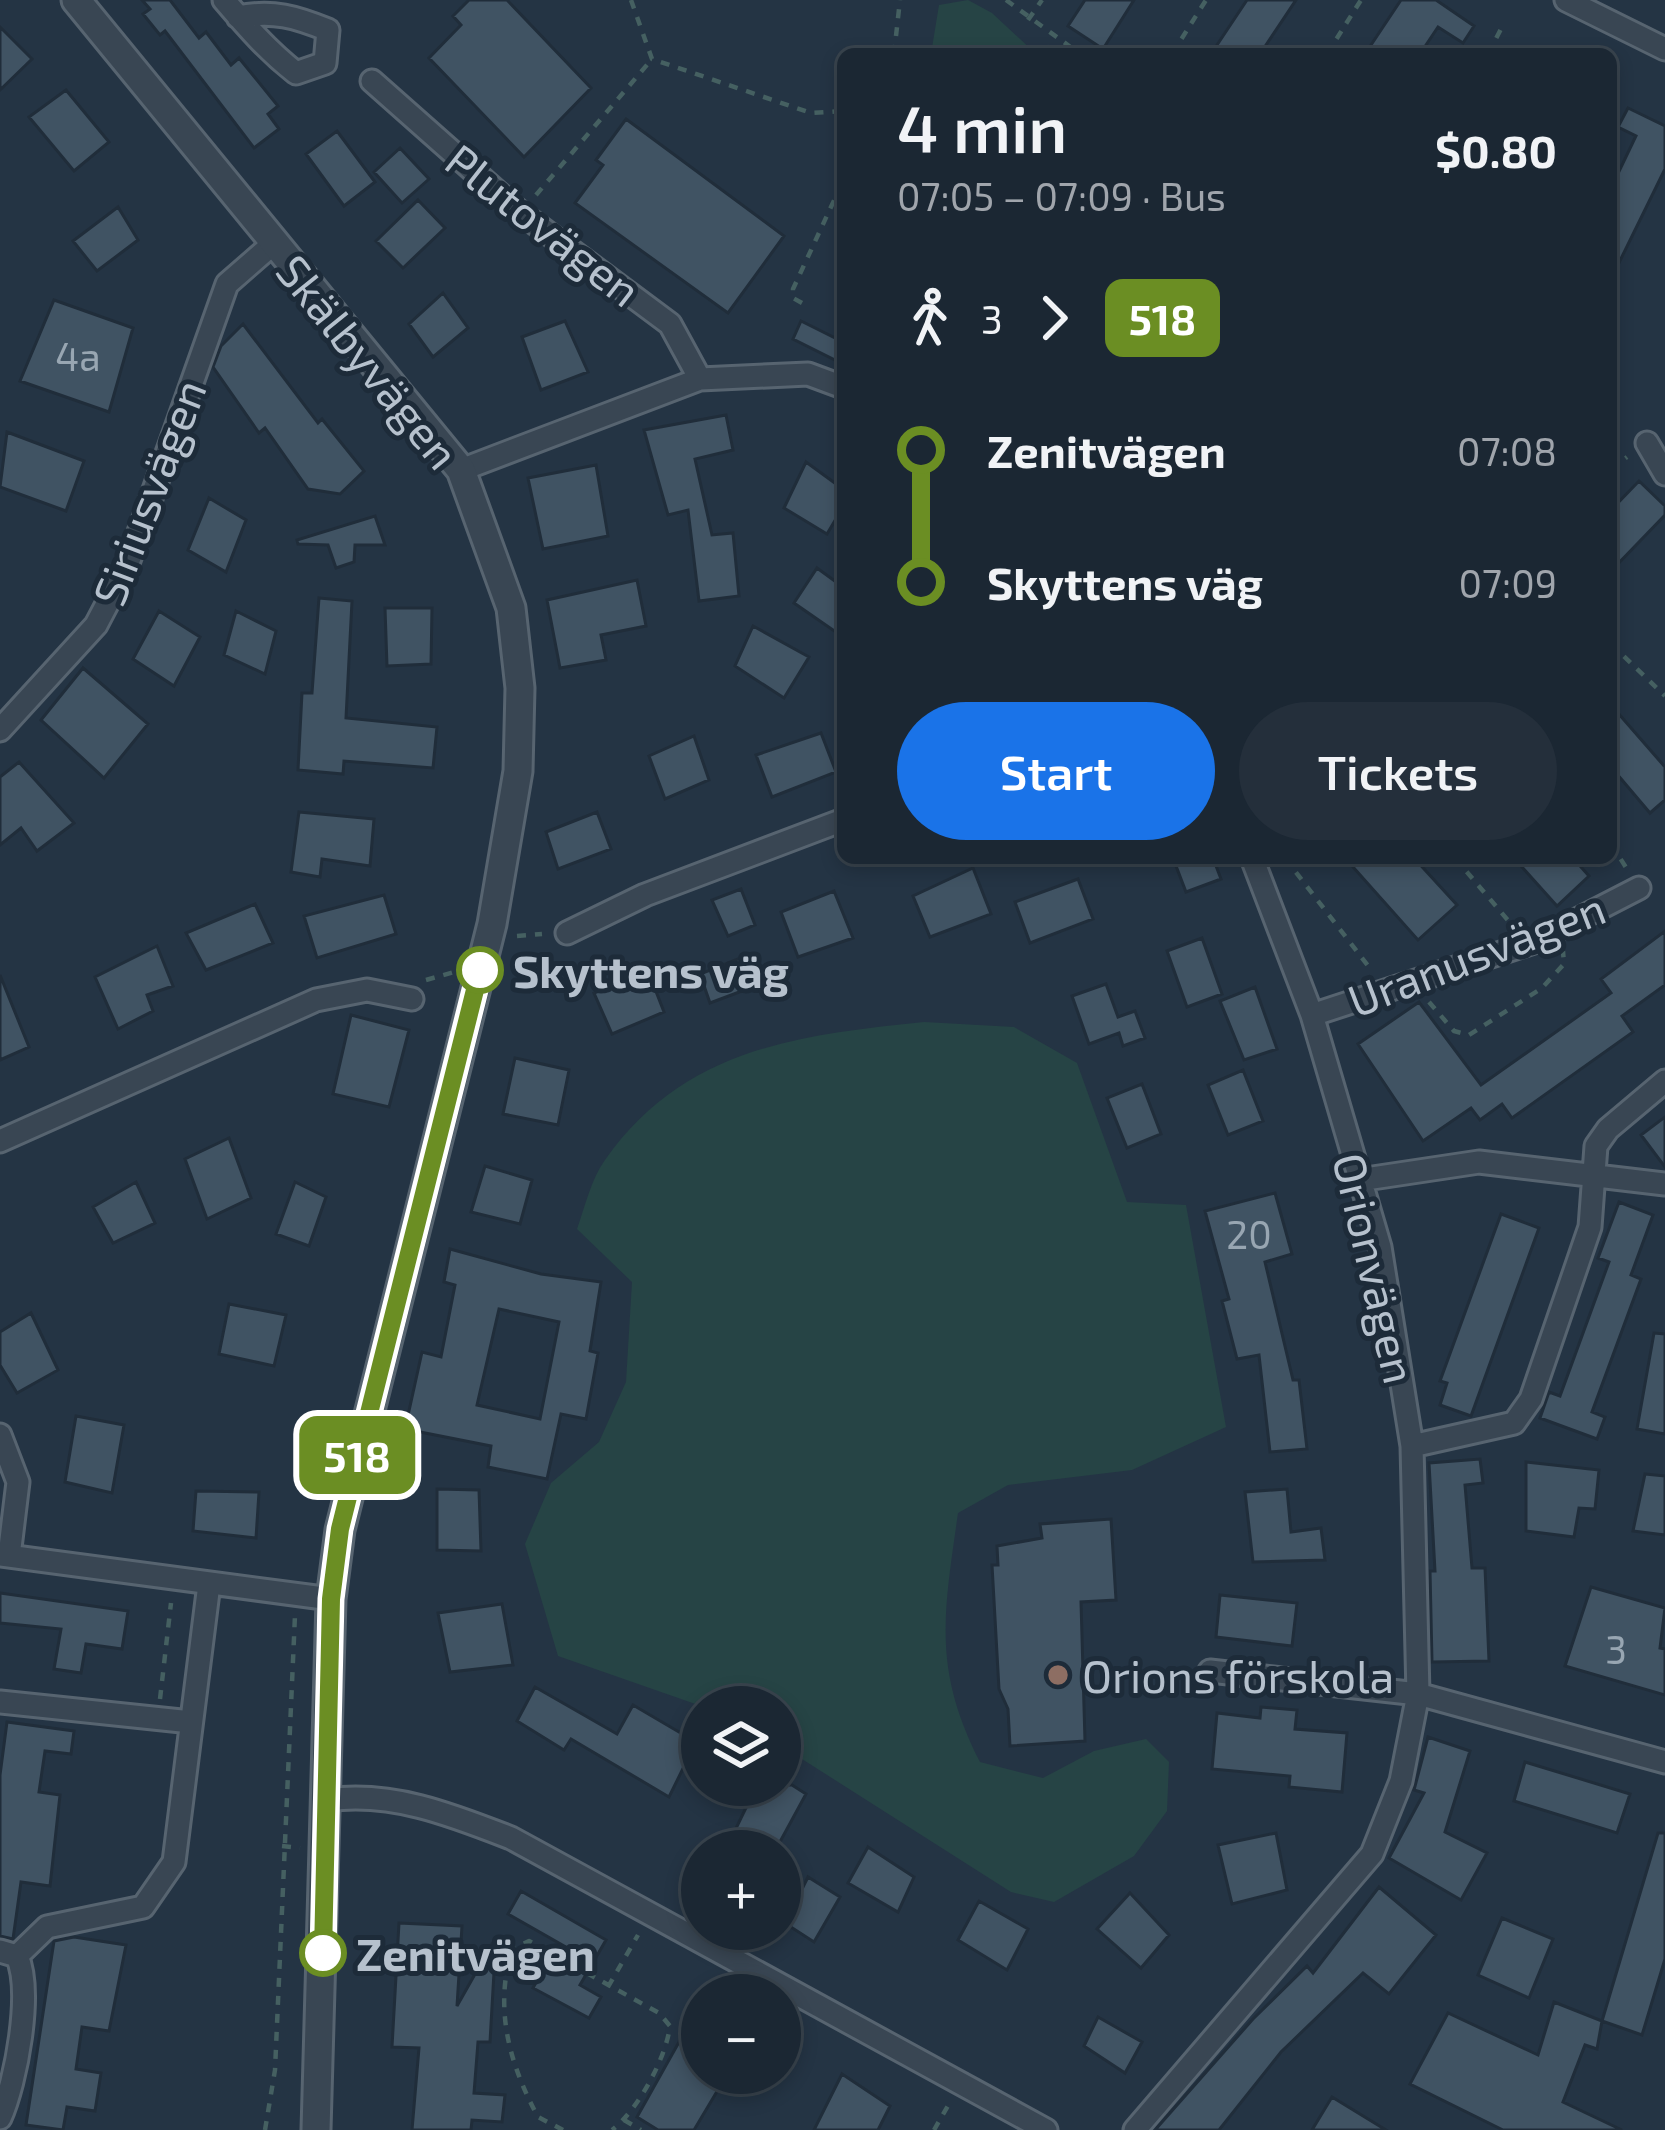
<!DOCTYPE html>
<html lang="en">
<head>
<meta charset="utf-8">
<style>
  :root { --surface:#1b2733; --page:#242f3b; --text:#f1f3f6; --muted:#a0a5ac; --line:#39444e; --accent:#1a73e8 }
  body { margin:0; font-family:"Exo 2",sans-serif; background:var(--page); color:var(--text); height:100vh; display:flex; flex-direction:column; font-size:45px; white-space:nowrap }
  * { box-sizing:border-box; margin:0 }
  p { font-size:39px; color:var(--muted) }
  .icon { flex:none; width:66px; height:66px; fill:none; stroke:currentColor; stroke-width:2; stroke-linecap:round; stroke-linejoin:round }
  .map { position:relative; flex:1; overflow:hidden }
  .drawer { position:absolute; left:837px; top:48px; width:780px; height:816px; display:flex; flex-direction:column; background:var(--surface); border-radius:18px; box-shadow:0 6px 18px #0003,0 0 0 3px var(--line) }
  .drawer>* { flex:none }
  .badge { padding:0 24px; border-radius:18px; font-size:42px; line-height:78px }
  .controls { position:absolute; left:681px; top:1686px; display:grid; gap:24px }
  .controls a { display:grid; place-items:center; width:120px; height:120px; border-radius:50%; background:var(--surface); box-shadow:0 6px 18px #0003,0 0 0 3px var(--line); font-size:60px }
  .map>.badge { position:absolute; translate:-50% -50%; box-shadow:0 0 0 6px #fff }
  .legs { display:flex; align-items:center; gap:18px; height:132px; padding:0 60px; font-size:39px }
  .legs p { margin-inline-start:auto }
  .summary { display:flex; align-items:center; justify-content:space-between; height:204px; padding:0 60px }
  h1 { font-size:66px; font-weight:600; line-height:90px }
  .primary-button { display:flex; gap:24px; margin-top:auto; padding:24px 60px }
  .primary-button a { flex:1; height:138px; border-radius:72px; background:var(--accent); color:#fff; font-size:48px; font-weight:600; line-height:138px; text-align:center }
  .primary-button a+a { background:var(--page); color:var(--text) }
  ul { padding:0 60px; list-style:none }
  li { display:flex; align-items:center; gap:42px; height:132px; font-size:45px }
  li i { display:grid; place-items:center; width:18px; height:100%; margin:0 15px; background:currentColor }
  li i::after { content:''; width:30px; height:30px; margin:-15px; border:9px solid; border-radius:50%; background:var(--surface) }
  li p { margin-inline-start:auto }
  li:first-child i { background:linear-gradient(#0000 50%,currentColor 0) }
  li:last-child i { background:linear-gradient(currentColor 50%,#0000 0) }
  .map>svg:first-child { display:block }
</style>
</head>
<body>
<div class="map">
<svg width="1665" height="2130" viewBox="0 0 1665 2130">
  <rect width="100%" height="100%" fill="#243444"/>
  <path fill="#264445" d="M 968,0 L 992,13 L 1036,54 L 931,54 L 939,5 Z
    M 924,1022 L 1014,1027 L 1077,1063 L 1127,1202 L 1186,1205 L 1226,1427 L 1132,1470 L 1008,1485 L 958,1513 C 944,1613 932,1668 980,1762 L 1043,1778 L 1094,1751 L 1146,1739 L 1169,1762 L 1167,1811 L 1134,1856 L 1054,1902 L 1011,1892 L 780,1745 L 780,1707 L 704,1707 L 558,1656 L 525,1544 L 551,1483 L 599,1442 L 626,1382 L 632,1282 L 577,1229 C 585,1207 591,1179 605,1160 C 684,1048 798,1035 924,1022 Z"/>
  <path fill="#405363" stroke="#202d3a" stroke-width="3" fill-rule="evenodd" d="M 142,0 L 170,0 L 199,38 L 206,32 L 231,65 L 239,58 L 278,106 L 268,114 L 279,129 L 254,148 L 165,31 L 160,35 L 143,14 L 150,9 Z
    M 469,0 L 507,0 L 591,88 L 524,157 L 429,58 L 461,25 L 453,16 Z
    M 1085,0 L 1134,0 L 1103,49 L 1068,26 Z
    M 1247,0 L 1296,0 L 1260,54 L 1211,54 Z
    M 1401,0 L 1436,0 L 1474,26 L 1463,43 L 1438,27 L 1420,54 L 1365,54 Z
    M 0,27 L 32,59 L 0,90 Z
    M 66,90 L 109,142 L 74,171 L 29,117 Z
    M 1628,108 L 1665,126 L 1665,169 L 1611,279 L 1611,188 L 1636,136 L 1618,127 Z
    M 626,119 L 784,236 L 728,313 L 575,203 L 603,165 L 596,160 Z
    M 337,131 L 375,182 L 344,206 L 306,154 Z
    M 400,148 L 429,179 L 402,203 L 374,172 Z
    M 418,200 L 445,228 L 403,268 L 376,241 Z
    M 118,207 L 138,240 L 97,271 L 73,241 Z
    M 443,293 L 468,328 L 433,357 L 409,324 Z
    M 54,300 L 133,328 L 109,412 L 20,381 Z
    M 565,321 L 588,372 L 541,390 L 522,337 Z
    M 801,321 L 843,342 L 843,364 L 793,339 Z
    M 243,324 L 318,423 L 322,419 L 364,471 L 340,494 L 308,489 L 265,428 L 259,433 L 213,367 L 221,346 Z
    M 726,415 L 733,450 L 695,459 L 712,535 L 733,533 L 739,596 L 699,601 L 688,510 L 668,515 L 644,430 Z
    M 7,432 L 84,461 L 66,511 L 0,487 Z
    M 806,462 L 843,489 L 843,507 L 827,534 L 784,508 Z
    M 596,465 L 608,536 L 543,549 L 528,478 Z
    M 1639,481 L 1665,506 L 1665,515 L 1611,571 L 1611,510 Z
    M 209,498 L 246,520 L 226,572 L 188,550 Z
    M 375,516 L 385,545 L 355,545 L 354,562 L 336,568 L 328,545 L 298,544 L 297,540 Z
    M 817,568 L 843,587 L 843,637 L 794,603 Z
    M 637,580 L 646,626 L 601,635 L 606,660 L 560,668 L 547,600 Z
    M 319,598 L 352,601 L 346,718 L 437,727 L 433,768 L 344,761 L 343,774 L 298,770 L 302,693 L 312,693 Z
    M 385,608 L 432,608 L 431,664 L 387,666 Z
    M 159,611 L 200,637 L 174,686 L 133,659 Z
    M 236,611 L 276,631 L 265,674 L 224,655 Z
    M 753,626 L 809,657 L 784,698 L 735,666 Z
    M 83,668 L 148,724 L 104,778 L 41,720 Z
    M 1611,705 L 1665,767 L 1665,800 L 1650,813 L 1611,767 Z
    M 821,733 L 836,772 L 772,797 L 756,755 Z
    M 694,736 L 709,780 L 665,799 L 649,756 Z
    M 19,762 L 74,823 L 37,851 L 21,828 L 0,845 L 0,777 Z
    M 299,812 L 374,819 L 370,866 L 322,859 L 320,877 L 291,872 Z
    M 597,812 L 611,849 L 558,869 L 546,832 Z
    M 1173,858 L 1213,858 L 1221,879 L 1186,892 Z
    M 1345,858 L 1414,858 L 1457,905 L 1418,940 Z
    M 1514,858 L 1573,858 L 1589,876 L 1557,906 Z
    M 973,868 L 991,914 L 930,937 L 913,896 Z
    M 1078,879 L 1093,919 L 1030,943 L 1015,902 Z
    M 741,889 L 755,925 L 728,936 L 712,900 Z
    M 834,891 L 853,938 L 798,957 L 781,912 Z
    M 384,895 L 396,934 L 317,958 L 304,916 Z
    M 255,904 L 273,943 L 206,970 L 186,933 Z
    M 1665,931 L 1665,985 L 1622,1016 L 1633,1032 L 1512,1118 L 1502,1104 L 1480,1120 L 1471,1108 L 1423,1141 L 1358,1044 L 1419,1002 L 1481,1085 L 1611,993 L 1601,979 Z
    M 1202,938 L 1222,994 L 1187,1007 L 1167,951 Z
    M 157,946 L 173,986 L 147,995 L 153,1011 L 118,1029 L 95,977 Z
    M 748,955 L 758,985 L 710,1003 L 700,974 Z
    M 648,971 L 664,1012 L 612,1034 L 594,993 Z
    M 0,975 L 29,1047 L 0,1060 Z
    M 1106,984 L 1118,1017 L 1135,1011 L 1145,1038 L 1123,1046 L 1119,1033 L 1089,1044 L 1072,996 Z
    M 1255,987 L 1277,1049 L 1244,1060 L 1220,1001 Z
    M 351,1015 L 409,1030 L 389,1107 L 333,1094 Z
    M 515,1058 L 569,1070 L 558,1125 L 503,1114 Z
    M 1243,1070 L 1263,1121 L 1228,1135 L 1208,1085 Z
    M 1142,1084 L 1161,1134 L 1127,1148 L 1107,1098 Z
    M 1665,1117 L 1665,1167 L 1641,1135 Z
    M 229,1138 L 251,1198 L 207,1219 L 185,1159 Z
    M 485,1166 L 532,1180 L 520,1224 L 471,1212 Z
    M 136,1182 L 155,1223 L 113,1243 L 93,1207 Z
    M 295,1182 L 326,1197 L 309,1246 L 276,1234 Z
    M 1275,1193 L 1292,1254 L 1265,1262 L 1293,1380 L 1299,1380 L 1307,1449 L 1270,1452 L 1259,1355 L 1237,1359 L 1222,1301 L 1229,1299 L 1205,1211 Z
    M 1619,1202 L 1653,1215 L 1631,1275 L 1641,1279 L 1592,1412 L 1605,1417 L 1597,1439 L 1540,1418 L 1549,1392 L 1560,1396 L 1609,1262 L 1598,1258 Z
    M 1501,1214 L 1539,1228 L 1471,1416 L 1440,1405 L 1447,1383 L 1440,1381 Z
    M 450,1249 L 541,1274 L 601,1282 L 590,1351 L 598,1353 L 586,1419 L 561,1414 L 547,1479 L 488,1467 L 491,1446 L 405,1429 L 422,1352 L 441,1357 L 455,1285 L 444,1282 ZM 499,1309 L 559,1322 L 540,1419 L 477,1405 Z
    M 229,1304 L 286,1315 L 274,1366 L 219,1354 Z
    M 31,1313 L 58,1370 L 17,1393 L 0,1365 L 0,1332 Z
    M 1654,1333 L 1665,1334 L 1665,1434 L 1637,1429 Z
    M 76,1416 L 124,1425 L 112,1493 L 65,1482 Z
    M 1480,1459 L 1483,1483 L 1465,1485 L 1472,1568 L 1485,1568 L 1489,1661 L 1432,1662 L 1430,1571 L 1435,1571 L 1429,1463 Z
    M 1526,1462 L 1599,1470 L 1595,1509 L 1579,1508 L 1574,1537 L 1526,1531 Z
    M 1645,1474 L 1665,1476 L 1665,1535 L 1633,1531 Z
    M 437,1489 L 479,1490 L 481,1551 L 437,1550 Z
    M 1287,1489 L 1291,1532 L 1321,1528 L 1325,1560 L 1253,1562 L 1245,1492 Z
    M 196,1491 L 259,1492 L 256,1538 L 193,1531 Z
    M 1111,1519 L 1116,1600 L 1081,1602 L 1085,1741 L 1010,1746 L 1008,1709 L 999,1689 L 992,1565 L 998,1565 L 997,1546 L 1042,1538 L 1040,1524 Z
    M 1591,1587 L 1665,1608 L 1660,1648 L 1665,1649 L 1665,1695 L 1565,1666 Z
    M 0,1593 L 128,1611 L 122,1649 L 86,1644 L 81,1673 L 54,1669 L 61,1629 L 0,1623 Z
    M 1220,1595 L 1297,1603 L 1292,1646 L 1216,1637 Z
    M 502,1604 L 513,1665 L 450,1672 L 438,1613 Z
    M 535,1687 L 617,1734 L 633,1705 L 696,1742 L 669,1797 L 571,1739 L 564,1750 L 517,1721 Z
    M 1261,1707 L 1297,1710 L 1295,1729 L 1347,1733 L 1342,1792 L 1289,1787 L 1290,1776 L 1212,1769 L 1217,1713 L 1260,1718 Z
    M 7,1722 L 74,1731 L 71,1754 L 45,1751 L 39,1792 L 60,1795 L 50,1886 L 21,1882 L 13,1939 L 0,1936 L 0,1775 Z
    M 1428,1737 L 1470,1751 L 1445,1832 L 1487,1853 L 1461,1900 L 1389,1858 L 1424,1793 L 1414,1790 Z
    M 1525,1762 L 1630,1794 L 1617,1833 L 1514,1801 Z
    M 757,1785 L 792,1785 L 806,1794 L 775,1851 L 725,1851 Z
    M 1276,1833 L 1287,1890 L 1232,1904 L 1218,1845 Z
    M 1658,1833 L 1665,1833 L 1665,1959 L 1642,2035 L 1602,2021 Z
    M 868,1847 L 914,1877 L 898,1912 L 848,1883 Z
    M 780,1873 L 803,1887 L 808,1877 L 840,1897 L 814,1942 L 780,1920 Z
    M 1379,1887 L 1436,1935 L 1389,1994 L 1363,1973 L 1281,2052 L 1219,2130 L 1155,2130 L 1253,2019 L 1307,1966 L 1313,1973 Z
    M 521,1891 L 606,1940 L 580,1985 L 601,1997 L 589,2018 L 533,1988 L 550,1957 L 587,1959 L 508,1914 Z
    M 1130,1893 L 1169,1935 L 1141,1968 L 1097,1929 Z
    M 979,1901 L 1028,1929 L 1007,1970 L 958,1940 Z
    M 1502,1918 L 1553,1939 L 1529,1998 L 1478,1975 Z
    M 399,1923 L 462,1926 L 457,2006 L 496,1937 L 490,2042 L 478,2042 L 474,2093 L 505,2095 L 502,2122 L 472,2120 L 471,2130 L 412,2130 L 419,2048 L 392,2047 Z
    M 74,1937 L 126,1945 L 109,2031 L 82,2027 L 76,2069 L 101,2073 L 95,2111 L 67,2107 L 63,2130 L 26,2125 L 54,1941 Z
    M 702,2001 L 702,2073 L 728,2073 L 694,2130 L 658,2130 L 637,2117 Z
    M 1554,2002 L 1602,2021 L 1597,2049 L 1585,2045 L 1563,2102 L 1622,2130 L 1503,2130 L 1410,2084 L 1448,2013 L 1538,2055 Z
    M 1098,2017 L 1142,2042 L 1125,2073 L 1084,2046 Z
    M 842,2074 L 890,2106 L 878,2130 L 814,2130 Z
    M 1332,2097 L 1386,2130 L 1312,2130 Z"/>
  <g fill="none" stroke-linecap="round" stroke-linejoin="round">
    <g stroke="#576470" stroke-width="27">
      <path id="minor" d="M 224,0 C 247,27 268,51 296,73 L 325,63 L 328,30 C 296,17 273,10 238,17
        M 1566,0 L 1665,49
        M 372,81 L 521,213 L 670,324 L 700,379
        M 1647,443 L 1665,474
        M 461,470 L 700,379 L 808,374 L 843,387
        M 0,730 L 96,625 L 127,566 L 227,284 L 274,243
        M 567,933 L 645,895 L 843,820
        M 1312,1015 L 1534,942 L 1639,888
        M 0,1141 L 316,1000 L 367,990 L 412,999
        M 1359,1180 L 1479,1162 L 1665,1184
        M 0,1435 L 18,1482 L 9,1556
        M 1412,1446 L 1514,1423 L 1531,1399 L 1590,1227 L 1596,1146 L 1608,1129 L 1665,1081
        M 0,1555 L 331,1599
        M 1210,1671 L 1418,1694 L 1665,1762
        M 0,1702 L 191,1722
        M 328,1800 C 392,1791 452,1815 511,1838 L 1046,2130
        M 0,1951 L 17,1956 C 33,1992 16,2082 0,2118
        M 17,1956 L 47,1927 L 143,1907 L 174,1862 L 209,1584
        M 1135,2130 L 1372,1854 L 1401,1781 L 1418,1694 L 1412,1446 L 1380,1247 L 1312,1015 L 1252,858"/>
    </g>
    <g stroke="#576470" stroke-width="33">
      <path id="tertiary" d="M 76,0 L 461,470 L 511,608 L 520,688 L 518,771 L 492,924 L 340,1530 L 331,1599 L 316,2130"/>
    </g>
    <path stroke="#456061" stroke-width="4.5" stroke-dasharray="9 9" stroke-linecap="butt" d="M 631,0 L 652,59 L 811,113 L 843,111
      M 1006,0 L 1080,54
      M 1028,20 L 1042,0
      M 894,54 L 900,0
      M 1047,54 L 1053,37
      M 1172,54 L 1206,0
      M 1327,54 L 1361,0
      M 1488,54 L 1501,29
      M 1611,102 L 1616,92
      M 536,195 L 652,59
      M 802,303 L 793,298 L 793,289 L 843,181
      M 1611,469 L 1627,457
      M 1611,644 L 1665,696
      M 1611,844 L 1627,869
      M 1285,858 L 1372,971
      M 1455,858 L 1512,925
      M 517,936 L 542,934
      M 426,980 L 454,972
      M 1429,1002 L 1454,1031 L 1469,1035 L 1542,988 L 1564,964 L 1563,951
      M 160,1699 L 171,1603
      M 282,1846 L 300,1848
      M 608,1987 L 638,1935
      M 624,2120 L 641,2130
      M 265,2130 L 275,2070 L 295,1615
      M 563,2130 L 538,2117 C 509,2063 494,2009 512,1949 L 529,1941 L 659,2013 L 670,2026 C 666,2058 638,2110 612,2130
      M 934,2130 L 949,2104"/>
    <use href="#minor" stroke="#394653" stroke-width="21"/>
    <use href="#tertiary" stroke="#394653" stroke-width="27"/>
  </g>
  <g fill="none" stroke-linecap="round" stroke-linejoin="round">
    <g stroke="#fff" stroke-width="27">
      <path id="line-1" d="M 323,1953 L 331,1599 L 340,1529 L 480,970"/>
    </g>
    <use href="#line-1" stroke="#6b8e23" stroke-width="18"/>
  </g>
  <g fill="#fff" stroke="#6b8e23" stroke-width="6">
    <circle cx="480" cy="970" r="21"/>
    <circle cx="323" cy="1953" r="21"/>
  </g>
  <circle fill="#8d6e63" stroke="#1d2b39" stroke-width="4.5" cx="1058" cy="1675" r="12"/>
  <g text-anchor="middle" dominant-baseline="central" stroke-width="10" stroke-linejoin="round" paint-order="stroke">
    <g font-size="39" fill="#98a6b2">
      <text x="78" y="355">4a</text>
      <text x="1249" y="1233">20</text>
      <text x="1616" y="1648">3</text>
    </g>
    <g font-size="45" fill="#b6c1cd" stroke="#1d2b39">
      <text transform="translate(544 224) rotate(38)">Plutovägen</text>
      <text transform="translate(369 361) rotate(51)">Skälbyvägen</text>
      <text transform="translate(148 492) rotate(-69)">Siriusvägen</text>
      <text transform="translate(1476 953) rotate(-21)">Uranusvägen</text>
      <text transform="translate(1376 1268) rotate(77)">Orionvägen</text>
    </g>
    <g font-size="45" font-weight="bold" fill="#b6c1cd" stroke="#1d2b39" text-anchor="start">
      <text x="513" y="970">Skyttens väg</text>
      <text x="356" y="1953">Zenitvägen</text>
    </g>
    <g font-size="45" fill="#b6c1cd" stroke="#1d2b39" text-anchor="start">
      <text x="1082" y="1675">Orions förskola</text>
    </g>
  </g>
</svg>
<div class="controls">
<a><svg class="icon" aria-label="layers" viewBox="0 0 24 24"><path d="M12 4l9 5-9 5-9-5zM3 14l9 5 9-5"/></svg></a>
<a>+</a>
<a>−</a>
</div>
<b class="badge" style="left:357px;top:1455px;background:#6b8e23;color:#fff">518</b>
<section class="drawer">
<div class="summary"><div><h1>4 min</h1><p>07:05 – 07:09 · Bus</p></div><b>$0.80</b></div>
<div class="legs"><svg class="icon" aria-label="walk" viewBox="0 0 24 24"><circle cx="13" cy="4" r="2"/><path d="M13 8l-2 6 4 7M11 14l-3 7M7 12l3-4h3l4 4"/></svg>3<svg class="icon" aria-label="forward" viewBox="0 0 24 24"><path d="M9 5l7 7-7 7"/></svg><b class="badge" style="background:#6b8e23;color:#fff">518</b></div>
<ul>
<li><i style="color:#6b8e23"></i><b>Zenitvägen</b><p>07:08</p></li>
<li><i style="color:#6b8e23"></i><b>Skyttens väg</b><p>07:09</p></li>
</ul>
<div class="primary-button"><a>Start</a><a>Tickets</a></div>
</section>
</div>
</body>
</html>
